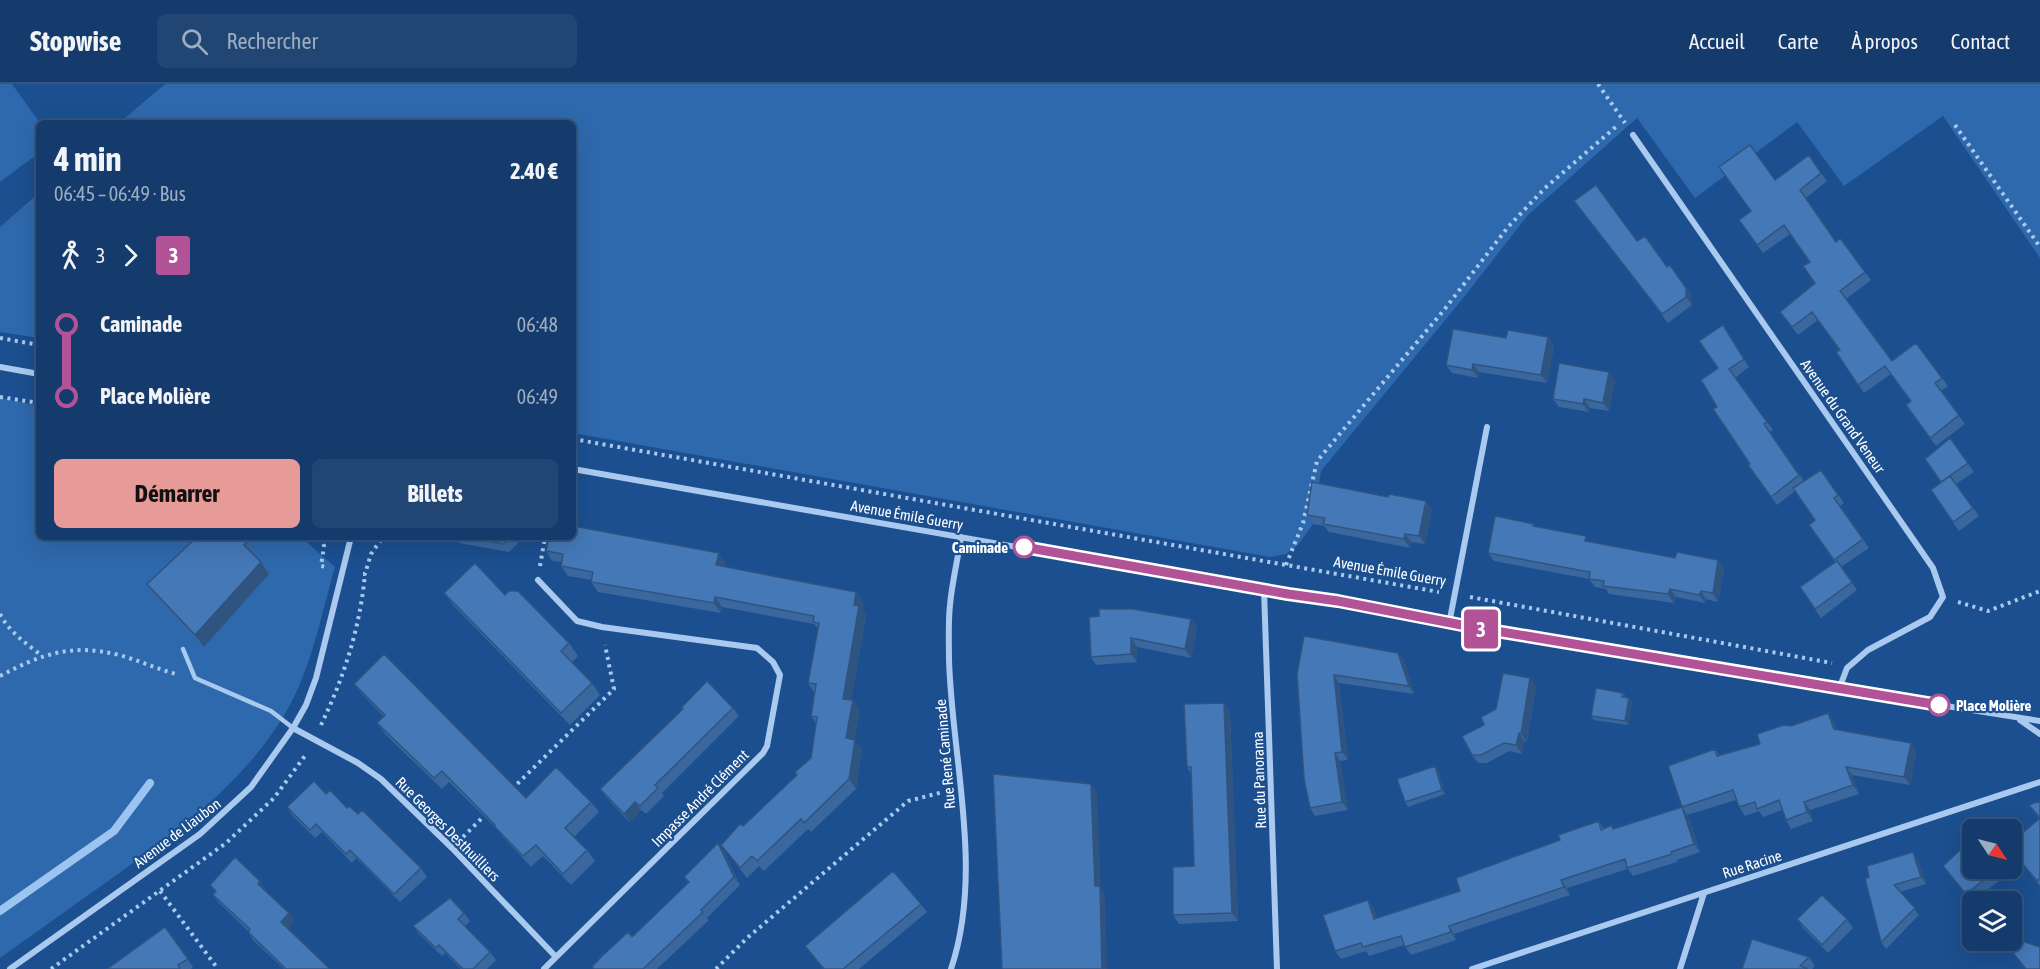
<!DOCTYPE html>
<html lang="fr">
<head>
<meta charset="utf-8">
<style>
  :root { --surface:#143b6b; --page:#214673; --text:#f1f3f6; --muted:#9dadc1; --line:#33557e; --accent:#e69b98 }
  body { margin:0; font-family:"Asap Condensed",sans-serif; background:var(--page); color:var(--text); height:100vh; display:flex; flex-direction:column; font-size:22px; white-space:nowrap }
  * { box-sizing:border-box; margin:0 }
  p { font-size:20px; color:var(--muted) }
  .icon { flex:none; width:33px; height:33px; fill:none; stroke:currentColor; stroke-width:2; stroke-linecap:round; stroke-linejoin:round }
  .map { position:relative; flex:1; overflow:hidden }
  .details { position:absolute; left:36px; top:36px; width:540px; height:420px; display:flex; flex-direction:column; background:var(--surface); border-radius:9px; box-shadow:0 6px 24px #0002,0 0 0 2px var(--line) }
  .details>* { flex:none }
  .badge { padding:0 12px; border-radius:4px; font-size:21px; line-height:39px }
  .needle { width:39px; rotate:125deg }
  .controls { position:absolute; left:1962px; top:735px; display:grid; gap:12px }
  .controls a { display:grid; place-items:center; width:60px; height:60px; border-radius:9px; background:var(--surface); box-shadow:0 6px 24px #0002,0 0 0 2px var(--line); font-size:30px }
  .map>.badge { position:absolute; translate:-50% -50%; box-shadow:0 0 0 3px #fff }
  .legs { display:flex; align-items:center; gap:9px; height:66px; padding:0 18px; font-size:20px }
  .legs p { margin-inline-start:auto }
  .head { display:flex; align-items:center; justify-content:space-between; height:102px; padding:0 18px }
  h1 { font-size:33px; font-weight:700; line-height:45px }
  .action { display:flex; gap:12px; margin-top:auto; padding:12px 18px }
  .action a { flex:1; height:69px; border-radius:9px; background:var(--accent); color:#111; font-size:24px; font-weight:700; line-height:69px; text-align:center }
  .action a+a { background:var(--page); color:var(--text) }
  ul { padding:0 18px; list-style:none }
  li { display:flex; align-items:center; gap:21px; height:72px; font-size:22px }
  li i { display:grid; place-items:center; width:9px; height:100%; margin:0 8px; background:currentColor }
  li i::after { content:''; width:15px; height:15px; margin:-8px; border:4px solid; border-radius:50%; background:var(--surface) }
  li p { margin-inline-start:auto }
  li:first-child i { background:linear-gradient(#0000 50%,currentColor 0) }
  li:last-child i { background:linear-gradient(currentColor 50%,#0000 0) }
  header { display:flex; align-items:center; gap:36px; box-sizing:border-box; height:84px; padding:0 30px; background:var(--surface); border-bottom:2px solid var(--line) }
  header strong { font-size:28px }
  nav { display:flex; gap:33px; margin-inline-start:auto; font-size:21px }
  .search { width:420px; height:54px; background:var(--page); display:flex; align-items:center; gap:15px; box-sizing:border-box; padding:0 21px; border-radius:9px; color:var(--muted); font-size:22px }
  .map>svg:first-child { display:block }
</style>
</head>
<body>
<header>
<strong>Stopwise</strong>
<div class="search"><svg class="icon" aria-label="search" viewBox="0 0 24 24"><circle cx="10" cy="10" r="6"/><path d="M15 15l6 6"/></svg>Rechercher</div>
<nav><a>Accueil</a><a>Carte</a><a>À propos</a><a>Contact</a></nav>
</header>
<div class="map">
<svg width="2040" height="885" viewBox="0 0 2040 885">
  <rect width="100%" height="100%" fill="#1b4f8f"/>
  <path fill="#2e69ad" d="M 0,0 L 12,0 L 40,39 L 39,69 L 0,98 Z
    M 165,0 L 2040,0 L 2040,174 L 1943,32 L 1844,102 L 1797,38 L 1695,114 L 1637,34 L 1528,131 L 1460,218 L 1321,387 L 1313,440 L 1298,461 L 1286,470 L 1270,473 L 573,349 L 573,39 L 119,39 Z
    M 39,109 L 39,254 L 0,248 L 0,143 Z
    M 0,314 L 39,322 L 39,453 L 301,453 L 335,483 C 322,528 313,576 292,617 C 251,695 177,748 108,797 C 72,823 36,848 0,874 Z"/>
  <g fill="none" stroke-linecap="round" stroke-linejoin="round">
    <path stroke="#9cc4f0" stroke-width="8" d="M 0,827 L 114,747 L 150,699"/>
    <path stroke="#a9c9ee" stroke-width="4" stroke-dasharray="3 4.5" stroke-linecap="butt" d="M 1598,0 L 1625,39
      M 1955,41 L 2040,163
      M 0,254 L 39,261
      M 0,313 L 39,319
      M 573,355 L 1439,508
      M 321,453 L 324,462 L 321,482 L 326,483
      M 1286,481 L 1303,439 L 1317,377 L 1444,226 L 1508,143 L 1545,104 L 1618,41
      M 540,482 L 545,453
      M 363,490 L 365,490 L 371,470 L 383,453
      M 1470,513 L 1832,579
      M 1958,518 L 1988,527 L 2040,507
      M 0,530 C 10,549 26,559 42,572
      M 0,592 C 42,570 71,559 119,571 C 138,576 157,585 176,590
      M 321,641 C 344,593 360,544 365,490
      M 512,705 L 614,605 L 605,561
      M 463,753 L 487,729
      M 160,807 L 218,885
      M 51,885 L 226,759 L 274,714 L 307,669
      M 716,885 L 746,855 L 908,717 L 943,708"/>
    <path stroke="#a9c9ee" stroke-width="4.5" d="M 183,565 L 195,594 L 271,627 L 293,644"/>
    <path stroke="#a9c9ee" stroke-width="6" d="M 1633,51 L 1933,484 L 1943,513 L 1930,533 L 1868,566 L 1847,584 L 1839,605
      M 0,283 L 39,290
      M 573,385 L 1238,502 L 1338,517 L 1449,540 L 1695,582 L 2040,637
      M 538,496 L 577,537 L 602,543 L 757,564 L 773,578 L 780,591 L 767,662 L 763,669 L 544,885
      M 1264,506 L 1277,885
      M 1449,540 L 1487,343
      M 2020,636 L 2040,650
      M 293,644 L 358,679 L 381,695 L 452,764 L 556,873
      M 10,885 L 200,750 L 251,703 L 293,644 L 306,621 L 316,594 L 351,453
      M 951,885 C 984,787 952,676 949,576 C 949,558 948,539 950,521 C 952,498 958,475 961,453
      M 1472,885 L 2040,698
      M 1680,885 L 1704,809"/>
  </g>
  <path fill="#3a679d" d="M 1809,71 L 1827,97 L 1806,114 L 1836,157 L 1840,154 L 1871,196 L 1846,215 L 1892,277 L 1916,259 L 1948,302 L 1941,307 L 1965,340 L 1936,362 L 1906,321 L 1911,318 L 1891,290 L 1864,309 L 1836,268 L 1839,266 L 1818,236 L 1798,251 L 1780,228 L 1815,199 L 1810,178 L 1790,150 L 1763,169 L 1739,136 L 1751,128 L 1775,96 Z
    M 1574,117 L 1637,157 L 1667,183 L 1670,181 L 1692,212 L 1692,221 L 1668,239 Z
    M 1723,241 L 1749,283 L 1735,294 L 1773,346 L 1770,348 L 1804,397 L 1821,386 L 1844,419 L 1840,422 L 1869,464 L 1841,483 L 1857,506 L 1821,534 L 1800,503 L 1835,478 L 1809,441 L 1815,436 L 1795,407 L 1777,421 L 1748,381 L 1750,380 L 1717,323 L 1718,284 Z
    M 1548,253 L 1554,262 L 1547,299 L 1479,288 L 1478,294 L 1452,289 L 1446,281 L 1506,254 Z
    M 1609,288 L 1615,296 L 1609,327 L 1590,324 L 1589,328 L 1559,323 L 1553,315 Z
    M 1950,354 L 1974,388 L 1956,400 L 1979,432 L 1959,447 L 1931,406 L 1941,398 Z
    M 1432,425 L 1425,460 L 1411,458 L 1410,464 L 1329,448 L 1324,442 L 1313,440 L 1307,431 Z
    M 1536,443 L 1590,458 L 1675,474 L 1718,476 L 1724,484 L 1718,518 L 1706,515 L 1705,519 L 1676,513 L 1674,519 L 1609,510 L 1606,505 L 1595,503 L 1589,495 L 1494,477 L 1488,469 Z
    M 456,453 L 524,453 L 509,468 L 459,459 Z
    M 248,457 L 256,469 L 254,471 L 261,478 L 269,490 L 204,563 L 155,512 L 147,500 Z
    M 546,467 L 725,479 L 725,483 L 856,508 L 863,518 L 862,526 L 866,532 L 851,616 L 853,616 L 860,626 L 854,656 L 862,665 L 856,705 L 811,748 L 808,745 L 764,787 L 759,782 L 747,794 L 721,761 L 743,742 L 797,691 L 811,674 L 816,639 L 811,632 L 814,608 L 808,599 L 818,545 L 814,540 L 722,523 L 721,529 L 598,508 L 591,498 L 591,496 L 568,492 L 561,482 L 562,478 L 552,477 Z
    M 444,509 L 505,511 L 569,559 L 578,572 L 572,578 L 592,599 L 600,611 L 570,641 L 453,521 Z
    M 1089,533 L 1191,535 L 1197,543 L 1191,574 L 1137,563 L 1137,578 L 1096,581 L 1091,573 Z
    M 1398,569 L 1404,576 L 1414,610 L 1339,599 L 1348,676 L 1340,677 L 1348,726 L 1315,732 L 1310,724 L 1297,590 Z
    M 354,600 L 526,714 L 591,718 L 599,728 L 574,753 L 587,766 L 595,777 L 571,801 L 543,772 L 531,783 L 502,752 L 497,745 L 449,698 L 442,705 L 385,650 L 377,639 L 384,633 L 362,610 Z
    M 1536,602 L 1527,658 L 1524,657 L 1522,670 L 1509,667 L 1487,679 L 1478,679 L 1472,671 L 1496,625 Z
    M 1623,609 L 1626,613 L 1632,618 L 1628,641 L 1594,636 L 1591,632 Z
    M 733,624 L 739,632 L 662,709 L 664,712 L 646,730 L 641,726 L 630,739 L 606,713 L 600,705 Z
    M 1230,628 L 1238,837 L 1179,840 L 1173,831 L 1194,782 L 1191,690 L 1187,683 Z
    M 1828,629 L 1834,638 L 1837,646 L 1911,659 L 1916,668 L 1910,701 L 1852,691 L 1859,710 L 1810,726 L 1813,737 L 1791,745 L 1786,736 L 1782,726 L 1763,733 L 1759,727 L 1745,732 L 1739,723 L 1736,716 L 1687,731 L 1682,723 L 1715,665 L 1719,671 L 1760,660 L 1791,642 Z
    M 1435,682 L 1438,686 L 1445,710 L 1408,723 L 1405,718 Z
    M 326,710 L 358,730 L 421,784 L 427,793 L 400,818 L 356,774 L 352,779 L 322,748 L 315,754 L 292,731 L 287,723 Z
    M 2040,717 L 2040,802 L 2012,768 L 2012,758 L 2039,735 L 2029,721 Z
    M 1682,723 L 1688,732 L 1700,768 L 1677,776 L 1677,778 L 1633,792 L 1628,785 L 1567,804 L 1570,811 L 1454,850 L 1456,856 L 1411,871 L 1404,861 L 1369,872 L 1366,867 L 1341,875 L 1335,867 L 1374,824 L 1377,834 L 1460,807 L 1560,756 L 1599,737 L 1604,745 L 1612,741 L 1614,745 Z
    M 724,767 L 740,801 L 707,834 L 709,836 L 657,885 L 594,885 L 592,883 L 632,853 L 688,799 L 684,793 Z
    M 1918,775 L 1926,800 L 1900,808 L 1919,831 L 1886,865 L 1881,858 L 1869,793 Z
    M 1943,782 L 1972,784 L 2006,784 L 2009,789 L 1972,818 Z
    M 210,801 L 266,805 L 265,806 L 295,837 L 288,845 L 330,885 L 284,885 L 253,856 L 248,848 L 248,847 L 219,819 L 213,811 L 215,808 Z
    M 921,820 L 927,828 L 859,885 L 823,885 L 805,862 Z
    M 464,829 L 470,837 L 465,842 L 490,868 L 496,876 L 487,885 L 461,885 L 445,869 L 442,872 L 419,850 L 413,842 Z
    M 1797,835 L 1847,835 L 1853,844 L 1828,869 L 1803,844 Z
    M 165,843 L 193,883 L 191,885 L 107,885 Z
    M 1809,873 L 1815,882 L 1812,885 L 1742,885 Z"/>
  <path fill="#305480" d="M 1686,204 L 1692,212 L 1692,221 L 1686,213 Z
    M 1723,241 L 1729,249 L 1749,283 L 1744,275 Z
    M 1548,253 L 1554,262 L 1547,299 L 1541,291 Z
    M 1473,280 L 1479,288 L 1478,294 L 1472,286 Z
    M 1609,288 L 1615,296 L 1609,327 L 1603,319 Z
    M 1584,315 L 1590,324 L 1589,328 L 1583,320 Z
    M 1426,417 L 1432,425 L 1425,460 L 1419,452 Z
    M 1405,450 L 1411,458 L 1410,464 L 1404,455 Z
    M 719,469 L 725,479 L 723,491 L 716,481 Z
    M 1718,476 L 1724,484 L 1718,518 L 1713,509 Z
    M 261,478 L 269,490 L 204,563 L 195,551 Z
    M 1670,505 L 1676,513 L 1674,519 L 1668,510 Z
    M 1701,507 L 1706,515 L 1705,519 L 1699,511 Z
    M 856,508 L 863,518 L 862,526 L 866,532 L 850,624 L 843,615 Z
    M 715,513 L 722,523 L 721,529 L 714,519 Z
    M 1191,535 L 1197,543 L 1191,574 L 1185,565 Z
    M 1131,554 L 1137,563 L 1137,578 L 1131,570 Z
    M 1398,569 L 1404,576 L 1414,610 L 1409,602 Z
    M 1334,591 L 1339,599 L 1348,676 L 1342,668 Z
    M 1530,594 L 1536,602 L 1527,658 L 1521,650 Z
    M 1629,614 L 1632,618 L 1628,641 L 1625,637 Z
    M 853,616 L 860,626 L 853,664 L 846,654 Z
    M 1224,619 L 1230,628 L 1238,837 L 1232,829 Z
    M 1828,629 L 1834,638 L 1839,654 L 1834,645 Z
    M 1519,649 L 1524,657 L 1522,670 L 1516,661 Z
    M 855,656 L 862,665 L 856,705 L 849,695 Z
    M 1911,659 L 1916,668 L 1910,701 L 1904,693 Z
    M 1335,669 L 1340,677 L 1348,726 L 1342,718 Z
    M 1435,682 L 1438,686 L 1445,710 L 1442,706 Z
    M 1846,683 L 1852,691 L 1859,710 L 1853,701 Z
    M 1091,700 L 1097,708 L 1101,804 L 1105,810 L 1107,885 L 1102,885 L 1095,802 Z
    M 635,718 L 641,726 L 630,739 L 624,730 Z
    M 1804,718 L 1810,726 L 1813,737 L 1807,728 Z
    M 1682,723 L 1688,732 L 1700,768 L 1694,760 Z
    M 718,759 L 724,767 L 740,801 L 734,793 Z
    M 1913,768 L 1918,775 L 1926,800 L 1921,793 Z
    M 1561,796 L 1567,804 L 1570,811 L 1564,803 Z
    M 260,797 L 266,805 L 263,808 L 258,800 Z
    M 1368,816 L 1374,824 L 1380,843 L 1374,835 Z
    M 289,829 L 295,837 L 287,847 L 281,838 Z
    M 1449,842 L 1454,850 L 1456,856 L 1451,848 Z"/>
  <path fill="#4478b7" stroke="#305480" stroke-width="1.5" d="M 1750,61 L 1775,96 L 1809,71 L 1821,89 L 1800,106 L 1836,158 L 1840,154 L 1865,188 L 1840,207 L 1892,277 L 1916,259 L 1942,294 L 1935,299 L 1959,331 L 1930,354 L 1906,321 L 1911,317 L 1885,282 L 1858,301 L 1836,268 L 1840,266 L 1812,228 L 1792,243 L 1780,228 L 1815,199 L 1803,182 L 1810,178 L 1784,141 L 1757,161 L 1739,136 L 1751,127 L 1719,83 Z
    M 1596,101 L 1637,157 L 1645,152 L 1667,183 L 1670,181 L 1686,204 L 1686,213 L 1662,230 L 1574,117 Z
    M 1723,241 L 1744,275 L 1729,285 L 1767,338 L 1764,340 L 1799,391 L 1771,413 L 1748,381 L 1750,380 L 1713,325 L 1717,323 L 1701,296 L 1718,284 L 1699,257 Z
    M 1453,245 L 1506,254 L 1508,246 L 1548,253 L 1541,291 L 1473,280 L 1472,286 L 1446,281 Z
    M 1559,279 L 1609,288 L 1603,319 L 1584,315 L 1583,320 L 1553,315 Z
    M 1950,354 L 1968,379 L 1941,398 L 1925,375 Z
    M 1821,386 L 1838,411 L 1834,414 L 1863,455 L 1834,476 L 1809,441 L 1815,436 L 1793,404 Z
    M 1950,392 L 1973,424 L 1953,438 L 1931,406 Z
    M 1312,398 L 1388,413 L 1389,410 L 1426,417 L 1419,452 L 1405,450 L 1404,455 L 1323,440 L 1325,434 L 1307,431 Z
    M 1495,432 L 1534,440 L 1533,442 L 1586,452 L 1585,457 L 1675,474 L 1677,468 L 1718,476 L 1713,509 L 1701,507 L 1699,511 L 1670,505 L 1668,510 L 1603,502 L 1604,497 L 1589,495 L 1590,488 L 1488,469 Z
    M 573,442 L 719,469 L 716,481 L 856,508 L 854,521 L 859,522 L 843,615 L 853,616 L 846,654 L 855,656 L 849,695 L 804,739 L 801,735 L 757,777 L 752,772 L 740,784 L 721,761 L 740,740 L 743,742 L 797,691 L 795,688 L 811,674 L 817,633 L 811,632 L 816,600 L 808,599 L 819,539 L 813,538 L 814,532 L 715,513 L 714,519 L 591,498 L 593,488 L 561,482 L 563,470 L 546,467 L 549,453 L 573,453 Z
    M 197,453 L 244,453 L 248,457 L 244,461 L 261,478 L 195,551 L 147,500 Z
    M 468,453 L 510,453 L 503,460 Z
    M 1837,477 L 1852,498 L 1815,525 L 1800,503 Z
    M 475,479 L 505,511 L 509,507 L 518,507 L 569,559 L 561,567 L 592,599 L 561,629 L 444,509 Z
    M 1099,525 L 1133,525 L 1191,535 L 1185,565 L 1131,554 L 1131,570 L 1091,573 L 1089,533 L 1099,532 Z
    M 1304,552 L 1398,569 L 1409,602 L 1334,591 L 1342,668 L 1335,669 L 1342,718 L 1310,724 L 1304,695 L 1297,590 Z
    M 384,570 L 526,714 L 556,683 L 591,718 L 565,744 L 587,766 L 563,790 L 536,761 L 523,772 L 494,742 L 495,741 L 442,687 L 434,694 L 377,639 L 385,631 L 354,600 Z
    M 1503,589 L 1530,594 L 1521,650 L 1519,649 L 1516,661 L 1504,659 L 1481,671 L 1472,671 L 1462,652 L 1484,641 L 1481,633 L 1496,625 Z
    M 707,597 L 733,624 L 655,701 L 658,704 L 640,722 L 635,718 L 624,730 L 600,705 L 683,625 L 681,624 Z
    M 1596,604 L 1623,609 L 1622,613 L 1629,614 L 1625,637 L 1591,632 Z
    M 1224,619 L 1232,829 L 1173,831 L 1173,783 L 1194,782 L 1191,683 L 1187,683 L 1184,620 Z
    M 1828,629 L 1834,645 L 1911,659 L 1904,693 L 1846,683 L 1853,701 L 1804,718 L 1807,728 L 1786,736 L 1779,716 L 1757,725 L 1755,718 L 1739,723 L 1733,706 L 1682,723 L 1668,682 L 1715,665 L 1717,672 L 1760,660 L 1757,650 L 1784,641 L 1791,642 Z
    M 1435,682 L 1442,706 L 1405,718 L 1397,695 Z
    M 993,690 L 1091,700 L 1095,802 L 1100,802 L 1102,885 L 1002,885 Z
    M 314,697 L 326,710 L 330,706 L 347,724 L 349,722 L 358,730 L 362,726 L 421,784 L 394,810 L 350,766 L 346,770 L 316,740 L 310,746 L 287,723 Z
    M 2040,717 L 2040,794 L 2037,797 L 2012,767 L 2012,758 L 2040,734 L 2029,721 Z
    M 1682,723 L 1694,760 L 1671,768 L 1672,770 L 1627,784 L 1625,775 L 1561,796 L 1564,803 L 1449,842 L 1451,848 L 1405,863 L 1401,852 L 1363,863 L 1361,859 L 1335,867 L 1323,831 L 1368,816 L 1374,835 L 1460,807 L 1456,794 L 1560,756 L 1558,751 L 1599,737 L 1601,746 L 1612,741 L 1613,745 Z
    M 1972,755 L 1972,784 L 1999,784 L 1966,810 L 1943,782 Z
    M 718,759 L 734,793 L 701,826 L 703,828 L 643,885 L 594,885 L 592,883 L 601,873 L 628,848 L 632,853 L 689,798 L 684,793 Z
    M 1913,768 L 1921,793 L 1894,801 L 1915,824 L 1881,858 L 1865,795 L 1869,793 L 1867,782 Z
    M 235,773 L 260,797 L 258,800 L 289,829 L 281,838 L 330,885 L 286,885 L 248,848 L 250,845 L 213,811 L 216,807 L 210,801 Z
    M 893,787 L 921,820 L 843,885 L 824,885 L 805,862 Z
    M 1822,811 L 1847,835 L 1822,861 L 1797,835 Z
    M 450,814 L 464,829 L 458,835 L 490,868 L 473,885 L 463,885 L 439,861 L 436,864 L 413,842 Z
    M 165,843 L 188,875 L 178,881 L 180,885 L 107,885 Z
    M 2012,854 L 2040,863 L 2040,885 L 2026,885 L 2003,856 L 2012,856 Z
    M 1752,855 L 1809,873 L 1800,882 L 1808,885 L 1742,885 Z"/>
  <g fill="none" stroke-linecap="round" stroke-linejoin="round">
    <g stroke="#fff" stroke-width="14">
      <path id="line-1" d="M 1024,463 L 1288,510 L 1338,517 L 1472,543 L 1939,621"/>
    </g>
    <use href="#line-1" stroke="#b25397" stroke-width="9"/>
  </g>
  <g fill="#fff" stroke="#b25397" stroke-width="3">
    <circle cx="1024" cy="463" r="10"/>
    <circle cx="1939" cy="621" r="10"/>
  </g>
  <g text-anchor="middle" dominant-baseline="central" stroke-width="4.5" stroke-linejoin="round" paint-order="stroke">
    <g font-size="15" fill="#fff" stroke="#1b4f8f">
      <text transform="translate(1843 332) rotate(55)">Avenue du Grand Veneur</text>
      <text transform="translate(907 431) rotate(10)">Avenue Émile Guerry</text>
      <text transform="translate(1390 487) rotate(10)">Avenue Émile Guerry</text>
      <text transform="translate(945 670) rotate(-95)">Rue René Caminade</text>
      <text transform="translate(1259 696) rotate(-92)">Rue du Panorama</text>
      <text transform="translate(700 714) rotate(-45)">Impasse André Clément</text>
      <text transform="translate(448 745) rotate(45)">Rue Georges Desthuilliers</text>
      <text transform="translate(177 749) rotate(-37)">Avenue de Liaubon</text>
      <text transform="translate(1752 780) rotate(-18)">Rue Racine</text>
    </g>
    <g font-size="15" font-weight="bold" fill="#fff" stroke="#1b4f8f" text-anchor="end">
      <text x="1008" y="463">Caminade</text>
      <text x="1956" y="621" text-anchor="start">Place Molière</text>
    </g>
  </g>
</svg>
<div class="controls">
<a><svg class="needle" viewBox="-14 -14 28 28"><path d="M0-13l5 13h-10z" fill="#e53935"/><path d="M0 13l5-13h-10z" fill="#9dadc1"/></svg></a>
<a><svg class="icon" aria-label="layers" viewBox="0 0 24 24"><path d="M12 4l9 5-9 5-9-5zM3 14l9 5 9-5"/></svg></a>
</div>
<b class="badge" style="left:1481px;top:545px;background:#b25397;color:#fff">3</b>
<section class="details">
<div class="head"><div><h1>4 min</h1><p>06:45 – 06:49 · Bus</p></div><b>2.40 €</b></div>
<div class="legs"><svg class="icon" aria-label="walk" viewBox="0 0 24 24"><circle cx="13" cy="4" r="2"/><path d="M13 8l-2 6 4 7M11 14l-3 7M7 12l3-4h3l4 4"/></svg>3<svg class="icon" aria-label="forward" viewBox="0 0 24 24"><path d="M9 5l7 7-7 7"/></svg><b class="badge" style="background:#b25397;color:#fff">3</b></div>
<ul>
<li><i style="color:#b25397"></i><b>Caminade</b><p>06:48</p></li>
<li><i style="color:#b25397"></i><b>Place Molière</b><p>06:49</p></li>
</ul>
<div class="action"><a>Démarrer</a><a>Billets</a></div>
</section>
</div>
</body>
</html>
